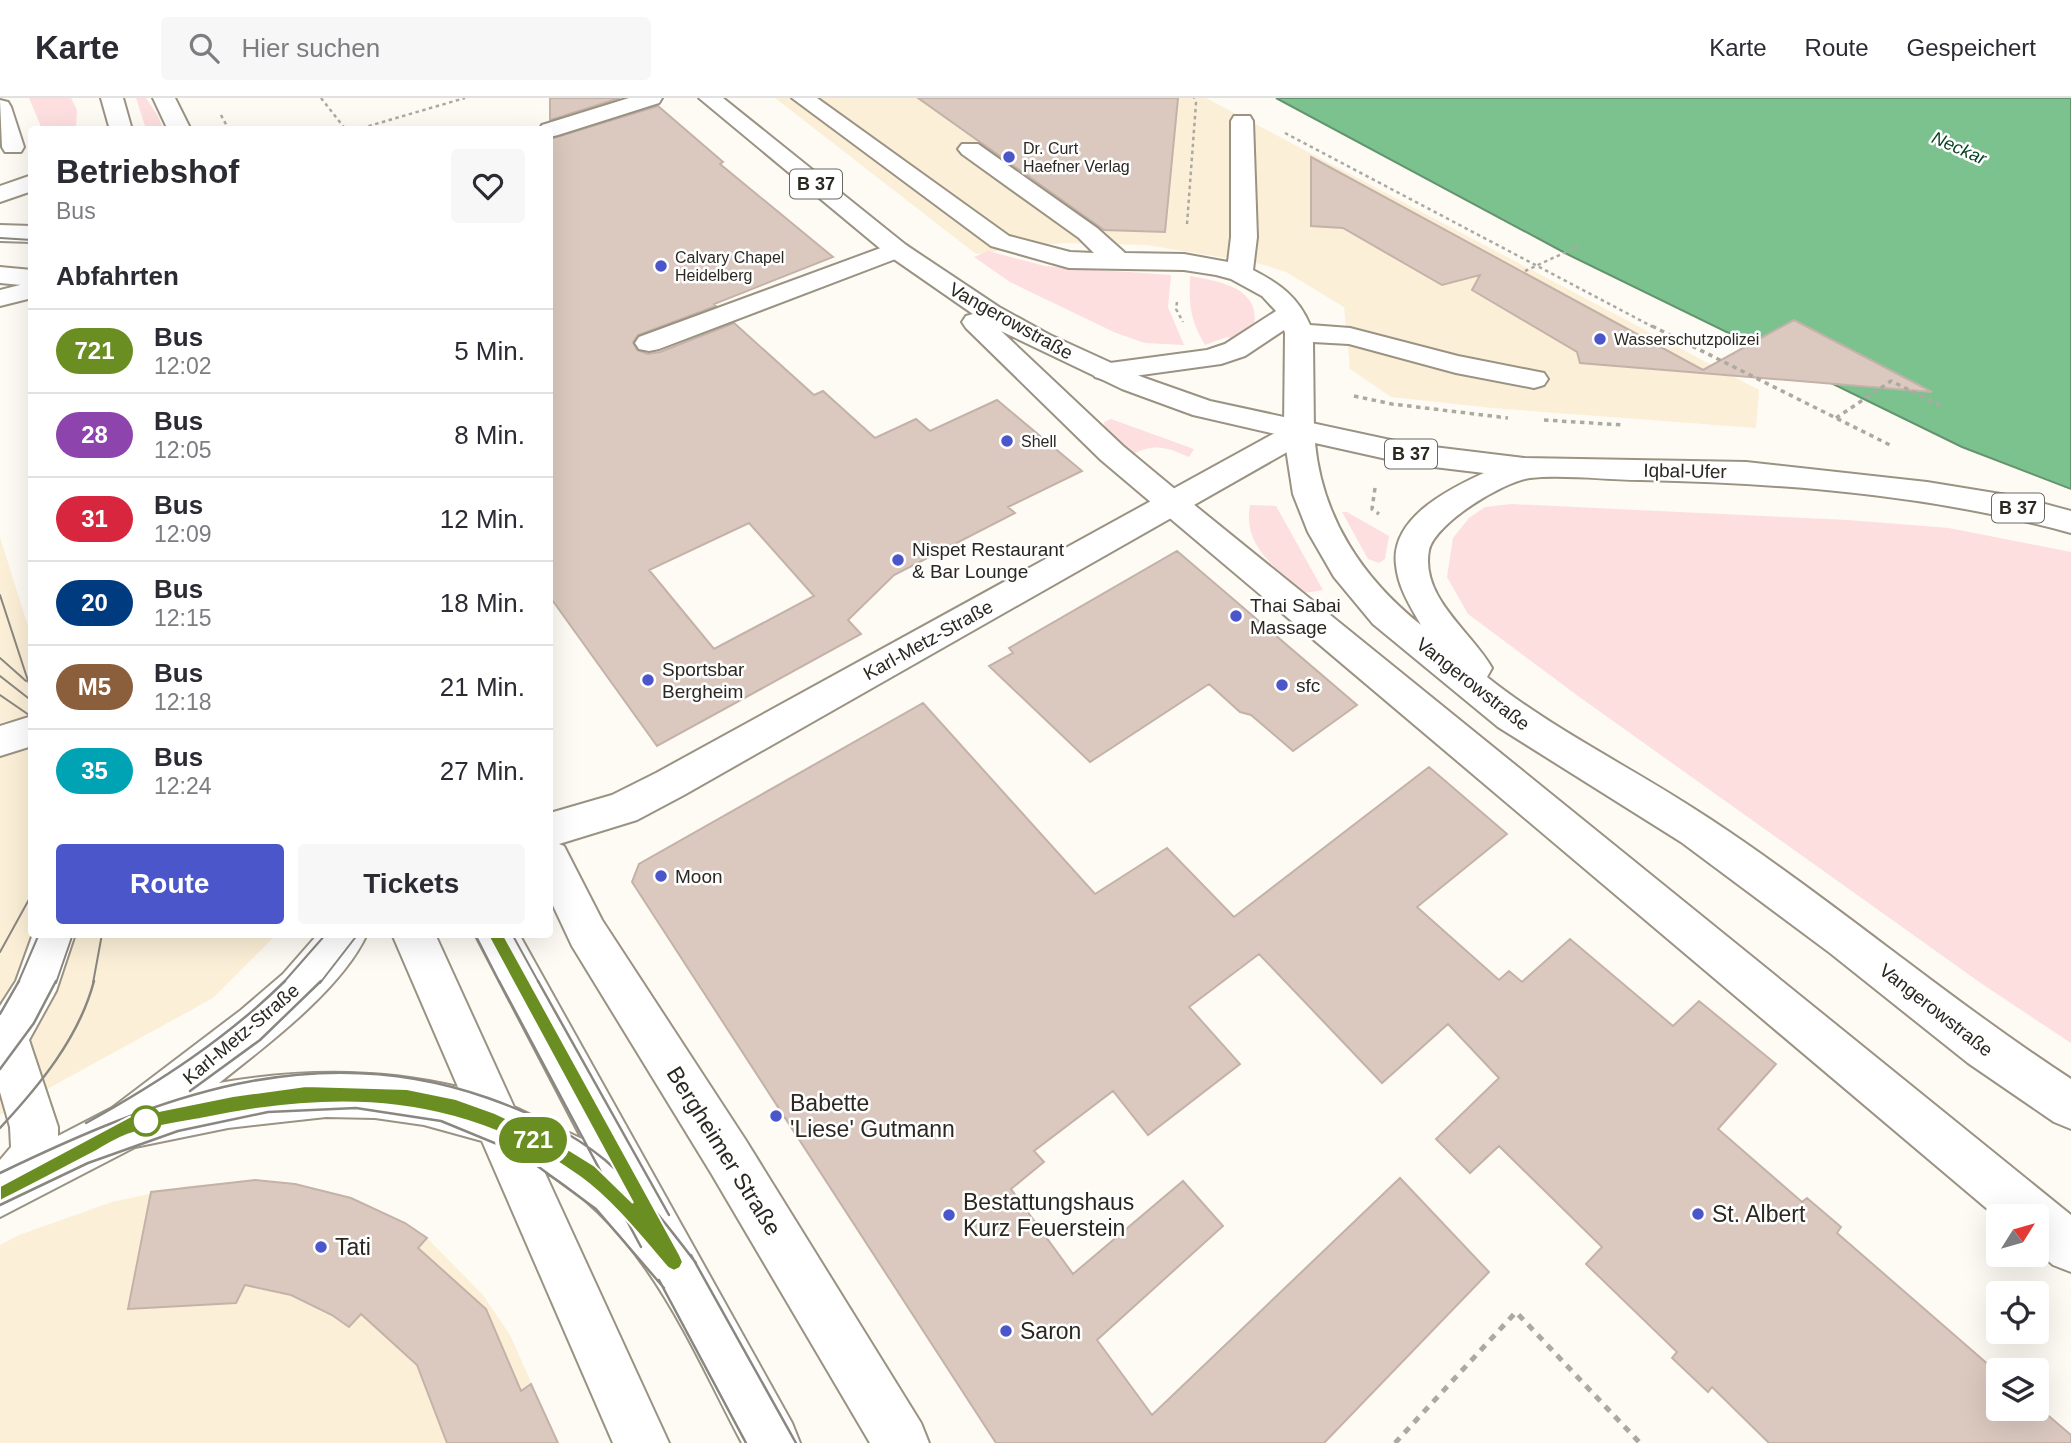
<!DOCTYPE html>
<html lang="de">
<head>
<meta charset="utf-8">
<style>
  :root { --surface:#fff; --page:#f7f7f7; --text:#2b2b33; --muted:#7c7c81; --line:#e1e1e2; --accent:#4c56cb }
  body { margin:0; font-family:Arial,sans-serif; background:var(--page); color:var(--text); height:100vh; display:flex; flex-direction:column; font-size:26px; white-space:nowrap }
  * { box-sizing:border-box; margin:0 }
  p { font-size:23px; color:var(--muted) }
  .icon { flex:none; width:38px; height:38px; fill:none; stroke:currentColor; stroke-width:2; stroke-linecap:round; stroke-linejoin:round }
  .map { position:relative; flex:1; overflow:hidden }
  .sheet { position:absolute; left:28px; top:28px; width:525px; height:812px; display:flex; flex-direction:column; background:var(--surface); border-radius:7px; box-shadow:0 7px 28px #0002 }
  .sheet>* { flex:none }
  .badge { padding:0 14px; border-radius:23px; font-size:24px; line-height:46px }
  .needle { width:46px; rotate:53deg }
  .controls { position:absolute; left:1986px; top:1106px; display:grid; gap:14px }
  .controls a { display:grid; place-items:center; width:63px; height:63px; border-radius:7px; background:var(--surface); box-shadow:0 7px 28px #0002; font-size:35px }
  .map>.badge { position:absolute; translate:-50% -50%; box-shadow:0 0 0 4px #fff }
  h2 { padding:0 28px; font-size:26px; line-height:63px }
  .round { display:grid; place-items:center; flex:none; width:74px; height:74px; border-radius:7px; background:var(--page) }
  .headline { display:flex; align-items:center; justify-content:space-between; height:119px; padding:0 28px }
  h1 { font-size:33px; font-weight:600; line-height:52px }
  .action { display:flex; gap:14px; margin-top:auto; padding:14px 28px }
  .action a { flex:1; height:80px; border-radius:7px; background:var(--accent); color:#fff; font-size:28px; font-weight:600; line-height:80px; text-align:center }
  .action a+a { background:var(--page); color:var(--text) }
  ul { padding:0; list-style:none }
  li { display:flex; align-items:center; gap:21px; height:84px; padding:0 28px; border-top:2px solid var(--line) }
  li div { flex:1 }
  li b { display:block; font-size:26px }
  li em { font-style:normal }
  li .badge { min-width:77px; font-weight:700; text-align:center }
  header { display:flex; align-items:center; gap:42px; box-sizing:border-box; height:98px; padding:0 35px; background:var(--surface); border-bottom:2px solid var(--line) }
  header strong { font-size:33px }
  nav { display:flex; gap:38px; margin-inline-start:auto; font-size:24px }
  .search { width:490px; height:63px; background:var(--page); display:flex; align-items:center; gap:18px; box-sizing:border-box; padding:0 24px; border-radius:7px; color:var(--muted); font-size:26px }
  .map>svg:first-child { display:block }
</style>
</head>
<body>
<header>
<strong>Karte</strong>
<div class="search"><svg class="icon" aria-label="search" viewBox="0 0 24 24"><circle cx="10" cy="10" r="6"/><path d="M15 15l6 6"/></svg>Hier suchen</div>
<nav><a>Karte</a><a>Route</a><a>Gespeichert</a></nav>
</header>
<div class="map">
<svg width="2071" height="1345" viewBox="0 0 2071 1345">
  <rect width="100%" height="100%" fill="#fefbf4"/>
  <path fill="#fbefd7" d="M 775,0 L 1206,0 L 1759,292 L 1756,330 L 1492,310 L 1391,299 L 1350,271 L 1344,209 L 1286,174 L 1261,166 L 1147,147 L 1064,145 L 976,156 Z
    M 0,439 L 31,538 L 32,836 L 276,837 L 213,900 L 0,1017 Z
    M 255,1082 L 295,1086 L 351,1100 L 405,1125 L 427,1140 L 483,1197 L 510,1237 L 558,1345 L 0,1345 L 0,1147 L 19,1137 L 112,1104 L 186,1088 Z"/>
  <path fill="#fddfe0" d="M 29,0 L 71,0 L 77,12 L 76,31 L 42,31 Z
    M 136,0 L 146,0 L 158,18 L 163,31 L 146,31 Z
    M 988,153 L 1045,168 L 1171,177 L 1168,209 L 1184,247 L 1145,245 L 1116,235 L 1010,184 L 974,159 Z
    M 1190,178 C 1219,183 1261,190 1254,227 L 1233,241 L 1227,239 L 1205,247 C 1190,221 1189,208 1190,178 Z
    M 1111,321 L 1194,351 L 1189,359 C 1167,349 1155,345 1133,356 L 1105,331 L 1104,324 Z
    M 1511,406 L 1848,422 L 1949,430 L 2071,454 L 2071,945 L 1982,886 L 1578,598 L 1468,516 L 1447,479 L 1453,440 L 1469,420 L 1485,409 Z
    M 1250,407 L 1276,408 L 1323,492 L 1305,495 C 1277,471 1242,449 1250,407 Z
    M 1342,414 L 1347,414 L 1389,438 L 1385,461 L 1379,465 L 1368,461 Z"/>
  <path fill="#7bc28e" stroke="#63946e" stroke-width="2" d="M 1276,0 L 2071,0 L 2071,391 L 1962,349 L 1567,156 Z"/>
  <path fill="#dbc9bf" stroke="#c4b2a9" stroke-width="2" fill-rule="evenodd" d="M 550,0 L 620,0 L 550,22 Z
    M 918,0 L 1178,0 L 1165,134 L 1104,132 Z
    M 658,8 L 723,64 L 720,66 L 833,159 L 714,206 L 716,208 L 638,237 L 633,244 L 637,252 L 648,256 L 660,254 L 734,225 L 814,297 L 823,293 L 875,340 L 916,321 L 930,333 L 997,302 L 1082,373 L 1008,409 L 1015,415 L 894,477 L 848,522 L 861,536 L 657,648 L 550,499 L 550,41 ZM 749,425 L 814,498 L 714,551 L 649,472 Z
    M 1311,59 L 1703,272 L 1794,222 L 1932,294 L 1580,265 L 1577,254 L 1472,192 L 1480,177 L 1442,187 L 1343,130 L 1311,128 Z
    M 1177,453 L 1357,607 L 1293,653 L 1251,617 L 1240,614 L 1209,586 L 1090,664 L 989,568 L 1013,555 L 1009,550 Z
    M 923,605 L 1095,796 L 1167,750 L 1234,819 L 1429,669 L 1507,736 L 1417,809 L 1499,882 L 1509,873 L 1522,884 L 1570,841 L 1673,928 L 1699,903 L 1776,966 L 1718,1031 L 1802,1104 L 1807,1100 L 1841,1129 L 1837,1135 L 1998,1275 L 1998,1311 L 2037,1311 L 2037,1308 L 2071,1337 L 2071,1345 L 1769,1345 L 1712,1289 L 1708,1294 L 1672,1260 L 1677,1254 L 1586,1166 L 1602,1149 L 1499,1048 L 1470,1075 L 1436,1041 L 1499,980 L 1448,926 L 1382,985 L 1259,856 L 1189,909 L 1240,966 L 1148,1037 L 1113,993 L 1034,1053 L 1044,1064 L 1011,1091 L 1073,1176 L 1183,1083 L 1223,1128 L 1097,1242 L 1152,1317 L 1400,1080 L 1489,1174 L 1324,1345 L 996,1345 L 632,784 L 639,766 Z
    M 255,1082 L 295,1086 L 351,1100 L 405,1125 L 427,1140 L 418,1150 L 486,1211 L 521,1293 L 531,1286 L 558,1345 L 447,1345 L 417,1267 L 361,1216 L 349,1229 L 332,1217 L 291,1197 L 245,1187 L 236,1205 L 128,1211 L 151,1094 Z"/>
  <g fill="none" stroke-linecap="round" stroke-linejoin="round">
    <g stroke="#9a9282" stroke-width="4">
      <path id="minor" d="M 792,0 L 817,0 L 1009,138 L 1070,154 L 1094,155 L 1079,140 L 962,56 L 958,51 L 962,46 L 978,46 L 1097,130 L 1125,155 L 1184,156 L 1228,164 L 1231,139 L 1231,23 L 1234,18 L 1250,18 L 1253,23 L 1257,139 L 1253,172 C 1280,186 1298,199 1310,227 L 1350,230 L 1458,258 L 1544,275 L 1548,281 L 1544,287 L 1534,290 L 1456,275 L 1349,246 L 1313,244 L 1314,334 L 1310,341 L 684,697 L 637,722 L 559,746 L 564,748 L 602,822 L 745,1041 L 921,1325 L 929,1345 L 870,1345 L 711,1075 L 572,848 L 550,801 L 550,715 L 612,697 L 656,675 L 1284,330 L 1285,235 L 1284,232 L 1245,258 L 1221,266 L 1105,282 L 1095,279 L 1091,273 L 1095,267 L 1207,252 L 1225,246 L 1276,213 L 1262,198 L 1231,181 L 1216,177 L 1184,172 L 1069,170 L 991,148 Z
        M 0,2 L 8,4 L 11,9 L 24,49 L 21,54 L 5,54 L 2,49 Z
        M 0,127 L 32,128 L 32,144 L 0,143 Z
        M 897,144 L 906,147 L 910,152 L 906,157 L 659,251 L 649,253 L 639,251 L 635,245 L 639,239 Z
        M 32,184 L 32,200 L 0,208 L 0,192 Z
        M 32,618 L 32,648 L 0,658 L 0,628 Z
        M 33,836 L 75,836 L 56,893 L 29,942 L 58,1029 L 58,1038 L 112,1010 L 241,912 L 283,876 L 318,836 L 367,836 C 342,891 266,948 219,985 C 299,971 379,970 458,989 L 392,836 L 435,836 L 514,1009 L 582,1041 L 475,836 L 519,836 L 792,1325 L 800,1345 L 742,1345 C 690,1247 645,1131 544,1073 L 669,1345 L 613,1345 L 482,1043 L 424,1027 L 375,1020 L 326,1019 L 228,1030 L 135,1049 L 0,1119 L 0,1062 L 11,1049 L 10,1029 L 0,994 L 0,908 L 16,883 Z"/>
    </g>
    <g stroke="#9a9282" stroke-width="4">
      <path id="major" d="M 101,0 L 123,0 L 132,32 L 110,32 Z
        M 153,0 L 175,0 L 191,32 L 168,32 Z
        M 629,0 L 662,0 L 659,5 L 558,37 L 550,39 L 550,32 L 539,32 L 542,27 Z
        M 699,0 L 723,0 L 906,147 L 999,209 L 1050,237 L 1142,279 L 1210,303 L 1409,346 L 1524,360 L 1746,364 L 1927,384 L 2019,399 L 2071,413 L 2071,435 C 1932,397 1785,385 1641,382 C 1607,382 1563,376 1530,380 C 1504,383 1435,425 1429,452 C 1420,500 1472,534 1492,570 L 1487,579 C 1556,634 1637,672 1710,721 C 1834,803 1947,900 2071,981 L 2071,1031 L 2054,1024 L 1968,965 L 1830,855 L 1681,744 L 1498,629 L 1373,526 L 1334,479 L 1308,434 L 1293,396 L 1284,338 L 1193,317 L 1122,291 L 1001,233 L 1123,348 L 1182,397 L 2071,1117 L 2071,1174 L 2053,1167 L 2037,1153 L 2037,1118 L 1998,1118 L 1998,1120 L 1101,362 L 966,230 L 962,224 L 966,218 L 973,216 L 888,157 ZM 1315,345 L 1409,366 L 1484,375 C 1449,391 1390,420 1396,467 C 1398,489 1410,508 1421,527 C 1363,481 1322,420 1315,345 Z
        M 32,77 L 32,93 L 0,104 L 0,88 Z
        M 0,169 L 32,172 L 32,188 L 0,185 Z"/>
    </g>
    <path stroke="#aca9a2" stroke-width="2.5" stroke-dasharray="3.5 3.5" stroke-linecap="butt" d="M 321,0 L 346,32
      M 221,17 L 229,32
      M 355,32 L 465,0
      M 1285,35 L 1655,230
      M 1187,126 L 1196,5 L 1194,0
      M 1525,173 L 1581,147
      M 1177,204 L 1176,211 L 1183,224"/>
    <path stroke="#aca9a2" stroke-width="3.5" stroke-dasharray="4.5 4.5" stroke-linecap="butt" d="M 1652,228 L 1890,347
      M 1354,298 L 1392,306 L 1508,320
      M 1836,320 L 1891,283 L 1942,308
      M 1544,322 L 1623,327
      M 1375,390 L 1372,411 L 1379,416"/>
    <path stroke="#aca9a2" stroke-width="5" stroke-dasharray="7 7" stroke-linecap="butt" d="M 1395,1345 L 1516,1214 L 1640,1345"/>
    <use href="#minor" fill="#fff" fill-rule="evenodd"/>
    <use href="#major" fill="#fff" fill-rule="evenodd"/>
    <path stroke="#8a8781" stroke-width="2" d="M 0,140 L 32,142
      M 0,497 L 32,595
      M 0,560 L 26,583
      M 0,578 L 32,603
      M 0,597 L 32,619
      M 475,836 L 500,885
      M 512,836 L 539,885
      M 0,854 L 32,796
      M 18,885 L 39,836
      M 56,885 L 73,836
      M 93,885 L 102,836
      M 283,885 L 326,836
      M 320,885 L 358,836"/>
    <path stroke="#8a8781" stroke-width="2.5" d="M 499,883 L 641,1149
      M 538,883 L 669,1117
      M 0,916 L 19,883
      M 0,971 L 34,925 L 56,883
      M 190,993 L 260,942 L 321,883
      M 86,1025 C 158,985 226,941 285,883
      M 0,1030 C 39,988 79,940 94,883
      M 79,1059 L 155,1015
      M 0,1075 C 158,999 314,938 488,1000 C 530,1015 570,1033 605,1062 C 640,1092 668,1128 696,1165
      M 0,1107 L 88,1065 L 178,1033 L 268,1014 L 356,1010 L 441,1023 L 521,1056 L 596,1111 L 664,1190
      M 691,1157 L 796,1345
      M 659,1182 L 746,1345"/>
  </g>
  <path fill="#6b8e23" stroke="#fff" stroke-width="2" d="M 496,830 L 501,832 L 680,1157 L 683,1164 L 680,1170 L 674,1173 L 668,1170 C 642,1140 612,1102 580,1079 C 462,995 337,992 200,1021 C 178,1025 155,1028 133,1035 C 118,1039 104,1049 91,1056 C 62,1071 34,1086 6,1100 L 0,1103 L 0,1088 L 129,1019 L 233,998 L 306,988 L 407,991 L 456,1001 L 495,1015 L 558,1045 L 595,1068 L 633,1105 L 490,841 L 488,836 Z"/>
  <g fill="#4c56cb" stroke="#fff" stroke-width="2.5">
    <circle cx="1009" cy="59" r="7"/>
    <circle cx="661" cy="168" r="7"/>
    <circle cx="1600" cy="241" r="7"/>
    <circle cx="1007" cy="343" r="7"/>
    <circle cx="898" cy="462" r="7"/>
    <circle cx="1236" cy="518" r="7"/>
    <circle cx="648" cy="582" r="7"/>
    <circle cx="1282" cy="587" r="7"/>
    <circle cx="661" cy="778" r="7"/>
    <circle cx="776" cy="1018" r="7"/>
    <circle cx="1698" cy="1116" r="7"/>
    <circle cx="949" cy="1117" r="7"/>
    <circle cx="321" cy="1149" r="7"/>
    <circle cx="1006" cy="1233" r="7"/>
  </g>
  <circle fill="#fff" stroke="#6b8e23" stroke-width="3.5" cx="146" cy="1023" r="14"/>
  <g text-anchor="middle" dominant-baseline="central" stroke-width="5" stroke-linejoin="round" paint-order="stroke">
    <g font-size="16" fill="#2b2822" stroke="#fff" text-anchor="start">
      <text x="1023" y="50">Dr. Curt<tspan x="1023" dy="18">Haefner Verlag</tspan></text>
      <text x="675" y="159">Calvary Chapel<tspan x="675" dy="18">Heidelberg</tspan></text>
      <text x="1614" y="241">Wasserschutzpolizei</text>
      <text x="1021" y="343">Shell</text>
    </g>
    <g font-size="18" font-style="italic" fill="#063f1e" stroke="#fff">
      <text transform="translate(1959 50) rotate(24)">Neckar</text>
    </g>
    <g fill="#fff" stroke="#6b6864" stroke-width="2">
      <rect x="790" y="71.5" width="52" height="29" rx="5"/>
      <rect x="1385" y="341.5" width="52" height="29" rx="5"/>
      <rect x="1992" y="395.5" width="52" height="29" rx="5"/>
    </g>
    <g font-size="18" font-weight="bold" fill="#2b2822">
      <text x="816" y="86">B 37</text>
      <text x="1411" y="356">B 37</text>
      <text x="2018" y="410">B 37</text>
    </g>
    <g font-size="19" fill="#2b2822" stroke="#fff">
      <text transform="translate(1011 223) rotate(29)">Vangerowstraße</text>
      <text transform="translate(1685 373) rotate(1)">Iqbal-Ufer</text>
      <text transform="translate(928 542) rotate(-29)">Karl-Metz-Straße</text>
      <text transform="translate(1473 586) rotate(38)">Vangerowstraße</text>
      <text transform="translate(1936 912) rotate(38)">Vangerowstraße</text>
      <text transform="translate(241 936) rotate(-40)">Karl-Metz-Straße</text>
    </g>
    <g font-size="19" fill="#2b2822" stroke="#fff" text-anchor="start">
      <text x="912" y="451">Nispet Restaurant<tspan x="912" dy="22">&amp; Bar Lounge</tspan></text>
      <text x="1250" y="507">Thai Sabai<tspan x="1250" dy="22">Massage</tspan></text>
      <text x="662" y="571">Sportsbar<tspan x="662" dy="22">Bergheim</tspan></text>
      <text x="1296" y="587">sfc</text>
      <text x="675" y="778">Moon</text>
    </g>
    <g font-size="23" fill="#2b2822" stroke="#fff" text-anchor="start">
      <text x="790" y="1005">Babette<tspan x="790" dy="26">'Liese' Gutmann</tspan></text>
      <text x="963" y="1104">Bestattungshaus<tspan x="963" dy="26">Kurz Feuerstein</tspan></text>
      <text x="1712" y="1116">St. Albert</text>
      <text x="335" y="1149">Tati</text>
      <text x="1020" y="1233">Saron</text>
    </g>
    <g font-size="23" fill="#2b2822" stroke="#fff">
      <text transform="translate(724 1053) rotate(58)">Bergheimer Straße</text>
    </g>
  </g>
</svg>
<div class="controls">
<a><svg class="needle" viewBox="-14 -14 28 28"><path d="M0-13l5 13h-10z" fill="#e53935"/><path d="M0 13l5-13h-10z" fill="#7c7c81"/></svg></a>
<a><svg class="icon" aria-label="locate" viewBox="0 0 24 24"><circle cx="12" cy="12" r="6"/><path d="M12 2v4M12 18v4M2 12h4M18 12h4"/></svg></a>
<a><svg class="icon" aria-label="layers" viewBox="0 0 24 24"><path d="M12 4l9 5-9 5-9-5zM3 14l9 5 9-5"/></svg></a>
</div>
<b class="badge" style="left:533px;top:1042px;background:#6b8e23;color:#fff">721</b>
<section class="sheet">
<div class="headline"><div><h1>Betriebshof</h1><p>Bus</p></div><a class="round"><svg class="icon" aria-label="heart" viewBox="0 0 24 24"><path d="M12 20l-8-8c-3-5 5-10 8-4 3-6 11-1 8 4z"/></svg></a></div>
<h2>Abfahrten</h2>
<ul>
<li><span class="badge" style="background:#6b8e23;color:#fff">721</span><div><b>Bus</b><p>12:02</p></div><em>5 Min.</em></li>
<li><span class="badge" style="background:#8e44ad;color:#fff">28</span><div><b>Bus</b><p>12:05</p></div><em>8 Min.</em></li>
<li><span class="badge" style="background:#d7263d;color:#fff">31</span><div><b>Bus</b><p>12:09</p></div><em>12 Min.</em></li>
<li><span class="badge" style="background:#003b80;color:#fff">20</span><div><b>Bus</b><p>12:15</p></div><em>18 Min.</em></li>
<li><span class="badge" style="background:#8b5e3c;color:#fff">M5</span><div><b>Bus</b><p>12:18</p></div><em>21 Min.</em></li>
<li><span class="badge" style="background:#00a3b4;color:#fff">35</span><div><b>Bus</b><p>12:24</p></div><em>27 Min.</em></li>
</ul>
<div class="action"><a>Route</a><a>Tickets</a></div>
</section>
</div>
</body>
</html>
